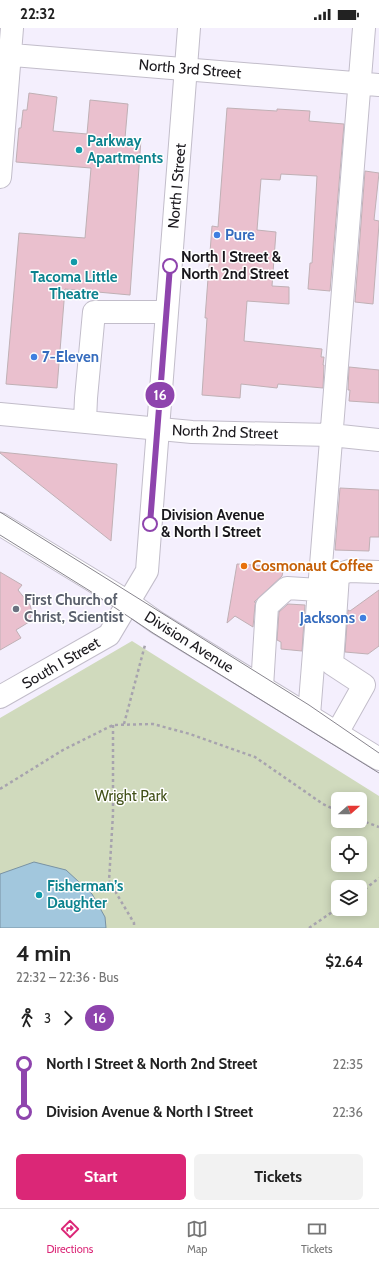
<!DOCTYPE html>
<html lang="en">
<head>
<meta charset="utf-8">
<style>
  :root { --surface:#fff; --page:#f2f2f2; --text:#222; --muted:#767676; --line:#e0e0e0; --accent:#db2777 }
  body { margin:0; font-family:Cabin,sans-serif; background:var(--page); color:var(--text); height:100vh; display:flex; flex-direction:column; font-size:15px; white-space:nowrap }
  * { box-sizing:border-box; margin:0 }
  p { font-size:13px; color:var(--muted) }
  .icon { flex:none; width:22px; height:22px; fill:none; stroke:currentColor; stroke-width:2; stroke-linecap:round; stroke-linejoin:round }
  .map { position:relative; height:900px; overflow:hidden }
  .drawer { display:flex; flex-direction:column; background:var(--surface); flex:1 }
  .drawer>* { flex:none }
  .badge { padding:0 8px; border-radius:13px; font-size:14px; line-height:26px }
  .needle { width:26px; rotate:69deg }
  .buttons { position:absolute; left:331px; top:764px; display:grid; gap:8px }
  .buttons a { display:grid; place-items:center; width:36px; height:36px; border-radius:6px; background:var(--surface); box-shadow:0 2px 10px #0003; font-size:20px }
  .map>.badge { position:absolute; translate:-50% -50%; box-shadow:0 0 0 2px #fff }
  .legs { display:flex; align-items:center; gap:6px; height:44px; padding:0 16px; font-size:13px }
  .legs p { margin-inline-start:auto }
  .headline { display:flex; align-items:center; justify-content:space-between; height:68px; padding:0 16px }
  h1 { font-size:22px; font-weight:800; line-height:30px }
  .cta { display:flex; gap:8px; margin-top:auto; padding:8px 16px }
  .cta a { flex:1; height:46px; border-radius:6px; background:var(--accent); color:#fff; font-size:16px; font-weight:800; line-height:46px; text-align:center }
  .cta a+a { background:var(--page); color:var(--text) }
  ul { padding:0 16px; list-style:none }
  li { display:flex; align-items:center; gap:14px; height:48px; font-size:15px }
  li i { display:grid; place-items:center; width:6px; height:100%; margin:0 5px; background:currentColor }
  li i::after { content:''; width:10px; height:10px; margin:-5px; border:3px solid; border-radius:50%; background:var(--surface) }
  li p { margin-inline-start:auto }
  li:first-child i { background:linear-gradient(#0000 50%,currentColor 0) }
  li:last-child i { background:linear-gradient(currentColor 50%,#0000 0) }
  .status { display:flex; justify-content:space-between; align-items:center; height:28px; padding:0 20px; background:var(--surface); direction:ltr }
  .status svg { height:11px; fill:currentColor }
  .dock { display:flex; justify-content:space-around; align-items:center; height:56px; border-top:1px solid var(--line); background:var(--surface); font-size:11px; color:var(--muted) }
  .dock a { display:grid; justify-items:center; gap:2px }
  .dock .selected { color:var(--accent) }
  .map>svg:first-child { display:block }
</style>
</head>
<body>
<div class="status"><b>22:32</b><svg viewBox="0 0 49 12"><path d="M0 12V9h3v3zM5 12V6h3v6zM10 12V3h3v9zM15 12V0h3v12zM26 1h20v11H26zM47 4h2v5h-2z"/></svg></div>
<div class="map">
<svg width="379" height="900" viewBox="0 0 379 900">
  <rect width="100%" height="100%" fill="#f4effd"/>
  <path fill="#d0dabd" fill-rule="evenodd" d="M 132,613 L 379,768 L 379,900 L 0,900 L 0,690 ZM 338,771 L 360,771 L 360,793 L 338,793 ZM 338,815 L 360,815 L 360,837 L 338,837 ZM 338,859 L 360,859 L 360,881 L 338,881 Z"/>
  <path fill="#a2c7dd" stroke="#7992a3" d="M 34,834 L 66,842 L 92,866 L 105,889 L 106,900 L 0,900 L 0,846 Z"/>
  <path fill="#eac0ce" stroke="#c0b0b5" d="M 29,65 L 57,69 L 53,103 L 87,106 L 90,72 L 128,76 L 125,110 L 141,111 L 130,267 L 65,261 L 57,360 L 6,356 L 19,205 L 85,210 L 91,140 L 16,134 L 19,100 L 21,100 L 23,82 L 27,82 Z
    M 227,80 L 277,83 L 277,81 L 310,83 L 309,93 L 344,96 L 330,263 L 308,261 L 310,235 L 312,235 L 317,148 L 281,146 L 280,152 L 261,151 L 257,202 L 276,204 L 272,258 L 289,259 L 289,276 L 247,273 L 244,313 L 322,321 L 321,329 L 324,329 L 323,337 L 324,337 L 323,360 L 278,356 L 277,360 L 241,356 L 240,370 L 202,367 L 207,290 L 205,290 L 212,198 L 218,199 Z
    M 365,143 L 379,145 L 374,192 L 379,193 L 379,196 L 373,276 L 355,274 Z
    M 349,339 L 379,342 L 379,375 L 349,373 L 350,362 L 348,362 Z
    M 0,424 L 117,436 L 111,513 L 0,425 Z
    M 340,460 L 379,462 L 379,509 L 370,509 L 369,523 L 335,522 Z
    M 237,536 L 284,539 L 282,548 L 254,574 L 256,574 L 255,577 L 253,599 L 235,588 L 227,595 Z
    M 0,544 L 22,557 L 18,562 L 30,577 L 32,584 L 29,594 L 16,602 L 21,610 L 0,622 Z
    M 379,562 L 379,618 L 368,626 L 345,624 L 348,582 L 350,583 Z
    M 288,576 L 305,577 L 302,623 L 281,621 L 281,614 L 277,612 L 279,584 Z"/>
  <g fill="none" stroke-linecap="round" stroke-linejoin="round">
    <g stroke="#c2bdca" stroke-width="24">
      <path id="minor" d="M 0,26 L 379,57
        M 0,149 L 12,0
        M 0,386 L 192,404 L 331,407 L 379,412
        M 85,393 L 86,370 L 94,284 L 166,284
        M 262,659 L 267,578 L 287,560 L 319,562
        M 309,687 L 364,0
        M 337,705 L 364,657 L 332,636 L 338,547 L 349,543 L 379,544"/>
    </g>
    <g stroke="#c2bdca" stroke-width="24">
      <path id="major" d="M 0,496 L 128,574 L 156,594 L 379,731
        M 0,669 L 109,607 L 147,543 L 189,0"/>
    </g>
    <path stroke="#a7a3ae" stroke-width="2.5" stroke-dasharray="3 3" stroke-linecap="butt" d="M 124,696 L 145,617
      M 113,697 L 113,786 L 109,853 L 134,895 L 134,900
      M 0,761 L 63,722 L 113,697 L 153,696 L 190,706 L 255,729 L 323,776 L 338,783
      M 360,792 L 379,799
      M 360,865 L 379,850
      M 309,900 L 338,880"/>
    <use href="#minor" stroke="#fff" stroke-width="22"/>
    <use href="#major" stroke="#fff" stroke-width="22"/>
    <path stroke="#88858e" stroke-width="1" d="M 0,484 L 309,677 L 379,725
      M 0,507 L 90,563 L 153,605 L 379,745"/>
  </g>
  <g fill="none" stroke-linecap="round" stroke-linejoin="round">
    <g stroke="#fff" stroke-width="9">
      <path id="line-1" d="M 150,496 L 170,238"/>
    </g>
    <use href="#line-1" stroke="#8e44ad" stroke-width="6"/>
  </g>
  <g fill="#0f9aa8" stroke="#fff" stroke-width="1.5">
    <circle cx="79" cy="122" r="4"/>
    <circle cx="74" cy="234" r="4"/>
    <circle cx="39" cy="867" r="4"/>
  </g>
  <g fill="#3f7fe0" stroke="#fff" stroke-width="1.5">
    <circle cx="217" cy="207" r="4"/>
    <circle cx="34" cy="329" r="4"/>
    <circle cx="363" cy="590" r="4"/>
  </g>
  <g fill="#fff" stroke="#8e44ad" stroke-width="2">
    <circle cx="170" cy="238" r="7"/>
    <circle cx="150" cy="496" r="7"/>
  </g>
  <circle fill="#e8710a" stroke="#fff" stroke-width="1.5" cx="244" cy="538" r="4"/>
  <circle fill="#6b7280" stroke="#fff" stroke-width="1.5" cx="16" cy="581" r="4"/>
  <g text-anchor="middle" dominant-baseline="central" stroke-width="3" stroke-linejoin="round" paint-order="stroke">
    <g font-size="15" fill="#19171c" stroke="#fff">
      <text transform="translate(190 41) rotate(5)">North 3rd Street</text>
      <text transform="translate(177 158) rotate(-85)">North I Street</text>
      <text transform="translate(225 404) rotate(2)">North 2nd Street</text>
      <text transform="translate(189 614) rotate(32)">Division Avenue</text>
      <text transform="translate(61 635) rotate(-30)">South I Street</text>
    </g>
    <g font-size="15" font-weight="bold" fill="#0d838f" stroke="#fff" text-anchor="start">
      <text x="87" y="113">Parkway<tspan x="87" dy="17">Apartments</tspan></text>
      <text x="74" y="249" text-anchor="middle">Tacoma Little<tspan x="74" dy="17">Theatre</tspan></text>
      <text x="47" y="858">Fisherman’s<tspan x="47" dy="17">Daughter</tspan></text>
    </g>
    <g font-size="15" font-weight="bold" fill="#366cbe" stroke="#fff" text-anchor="start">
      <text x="225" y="207">Pure</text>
      <text x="42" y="329">7-Eleven</text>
      <text x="355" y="590" text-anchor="end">Jacksons</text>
    </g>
    <g font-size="15" font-weight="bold" fill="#19171c" stroke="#fff" text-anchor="start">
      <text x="181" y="229">North I Street &amp;<tspan x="181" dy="17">North 2nd Street</tspan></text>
      <text x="161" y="487">Division Avenue<tspan x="161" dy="17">&amp; North I Street</tspan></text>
    </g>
    <g font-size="15" font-weight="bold" fill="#c56008" stroke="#fff" text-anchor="start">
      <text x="252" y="538">Cosmonaut Coffee</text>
    </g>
    <g font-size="15" font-weight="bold" fill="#5b616d" stroke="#fff" text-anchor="start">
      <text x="24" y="572">First Church of<tspan x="24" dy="17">Christ, Scientist</tspan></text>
    </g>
    <g font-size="15" fill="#425119" stroke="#fff">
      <text x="131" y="768">Wright Park</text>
    </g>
  </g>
</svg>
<div class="buttons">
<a><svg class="needle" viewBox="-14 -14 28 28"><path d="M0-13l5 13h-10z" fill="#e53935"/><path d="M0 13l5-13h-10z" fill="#767676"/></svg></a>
<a><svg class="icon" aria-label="locate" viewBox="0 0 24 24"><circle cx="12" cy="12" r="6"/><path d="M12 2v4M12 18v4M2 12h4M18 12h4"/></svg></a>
<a><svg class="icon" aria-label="layers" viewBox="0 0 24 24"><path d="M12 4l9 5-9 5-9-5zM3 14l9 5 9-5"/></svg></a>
</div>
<b class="badge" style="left:160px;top:367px;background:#8e44ad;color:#fff">16</b>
</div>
<section class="drawer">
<div class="headline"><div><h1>4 min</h1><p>22:32 – 22:36 · Bus</p></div><b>$2.64</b></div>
<div class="legs"><svg class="icon" aria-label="walk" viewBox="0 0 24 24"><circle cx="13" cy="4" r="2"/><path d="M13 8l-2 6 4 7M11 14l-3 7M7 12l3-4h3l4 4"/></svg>3<svg class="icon" aria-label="forward" viewBox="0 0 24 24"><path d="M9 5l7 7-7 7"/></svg><b class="badge" style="background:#8e44ad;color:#fff">16</b></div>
<ul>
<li><i style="color:#8e44ad"></i><b>North I Street &amp; North 2nd Street</b><p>22:35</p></li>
<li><i style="color:#8e44ad"></i><b>Division Avenue &amp; North I Street</b><p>22:36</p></li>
</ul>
<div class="cta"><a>Start</a><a>Tickets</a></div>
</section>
<nav class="dock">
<a class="selected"><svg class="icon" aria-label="directions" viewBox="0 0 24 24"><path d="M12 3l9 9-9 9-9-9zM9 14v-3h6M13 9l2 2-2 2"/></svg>Directions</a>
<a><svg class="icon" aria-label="map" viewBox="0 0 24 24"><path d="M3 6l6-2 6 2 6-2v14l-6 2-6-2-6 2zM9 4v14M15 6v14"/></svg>Map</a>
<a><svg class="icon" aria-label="tickets" viewBox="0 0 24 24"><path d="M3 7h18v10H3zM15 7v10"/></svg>Tickets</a>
</nav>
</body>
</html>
